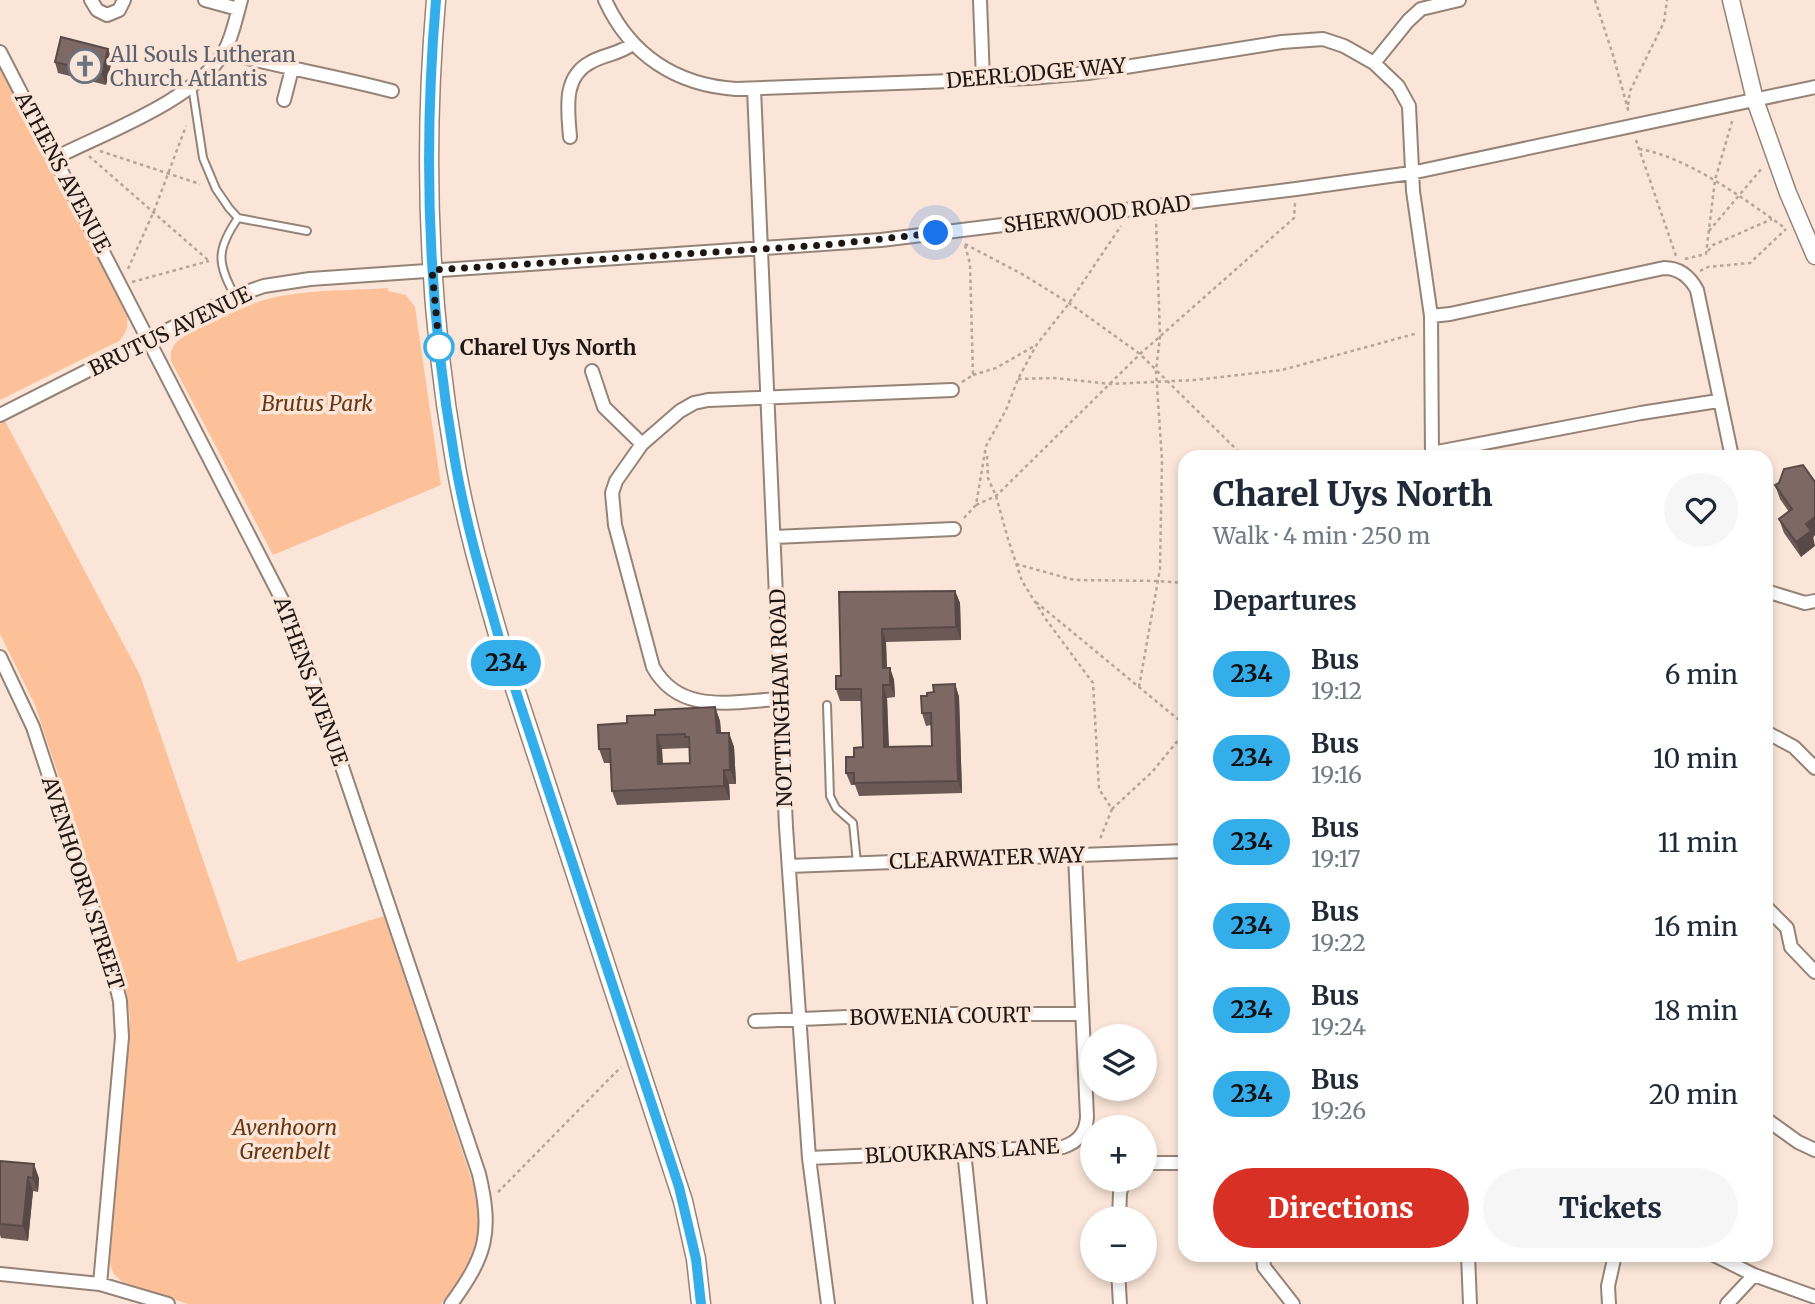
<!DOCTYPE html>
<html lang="en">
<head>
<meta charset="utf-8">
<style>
  :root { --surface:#fff; --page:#f6f6f7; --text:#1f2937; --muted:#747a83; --accent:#d93025 }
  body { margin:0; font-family:Merriweather,serif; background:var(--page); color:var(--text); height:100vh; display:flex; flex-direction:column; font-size:26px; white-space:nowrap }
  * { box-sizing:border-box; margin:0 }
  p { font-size:23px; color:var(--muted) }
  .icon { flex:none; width:38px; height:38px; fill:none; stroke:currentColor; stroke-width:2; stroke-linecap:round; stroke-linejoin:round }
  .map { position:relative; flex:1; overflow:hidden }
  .drawer { position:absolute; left:1178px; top:450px; width:595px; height:812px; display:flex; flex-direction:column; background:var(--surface); border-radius:21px; box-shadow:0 4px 10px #0003 }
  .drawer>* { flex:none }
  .badge { padding:0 14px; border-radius:23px; font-size:24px; line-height:46px }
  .fabs { position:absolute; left:1080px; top:1024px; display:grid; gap:14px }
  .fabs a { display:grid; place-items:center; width:77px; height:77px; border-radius:50%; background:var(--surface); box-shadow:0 4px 10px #0003; font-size:35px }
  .you { position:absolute; width:35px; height:35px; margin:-18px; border:5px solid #fff; border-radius:50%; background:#1a73e8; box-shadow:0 0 0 10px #1a73e833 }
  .map>.badge { position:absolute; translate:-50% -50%; box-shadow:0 0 0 4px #fff }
  h2 { padding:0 35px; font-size:26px; line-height:63px }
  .round { display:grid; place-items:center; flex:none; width:74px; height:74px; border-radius:37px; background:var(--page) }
  .head { display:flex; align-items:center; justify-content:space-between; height:119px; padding:0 35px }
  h1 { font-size:33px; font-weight:800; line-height:52px }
  .cta { display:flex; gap:14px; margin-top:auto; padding:14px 35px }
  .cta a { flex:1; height:80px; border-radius:42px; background:var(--accent); color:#fff; font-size:28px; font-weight:800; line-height:80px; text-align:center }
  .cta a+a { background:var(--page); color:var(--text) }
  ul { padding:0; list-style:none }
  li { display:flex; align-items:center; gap:21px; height:84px; padding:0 35px }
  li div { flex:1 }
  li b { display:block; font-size:26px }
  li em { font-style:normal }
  li .badge { min-width:77px; font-weight:700; text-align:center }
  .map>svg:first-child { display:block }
</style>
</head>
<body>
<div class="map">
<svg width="1815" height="1304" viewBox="0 0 1815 1304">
  <rect width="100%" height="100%" fill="#fae5d8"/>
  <path fill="#fdc19a" d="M 0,67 L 126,311 C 129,323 128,332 119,341 L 0,400 Z
    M 388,288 L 388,291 L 406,295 L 415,307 L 441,485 L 273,555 L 171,361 C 168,341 186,336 200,328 C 221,318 242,307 264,300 C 303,289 347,291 388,288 Z
    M 5,421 L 140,675 L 238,962 L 384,916 L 478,1199 C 482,1245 468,1269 441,1304 L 188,1304 L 126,1283 C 116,1279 111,1272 110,1261 L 130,1017 L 123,969 L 35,705 L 0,634 L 0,424 Z"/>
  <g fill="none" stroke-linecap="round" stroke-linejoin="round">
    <g stroke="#968377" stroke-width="10">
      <path id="service" d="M 192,86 L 203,158 L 216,189 L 229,208 L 238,218 L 307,231
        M 235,296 C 217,263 216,250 238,218
        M 827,705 L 830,796 L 836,808 L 853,823 L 857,863"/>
    </g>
    <g stroke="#968377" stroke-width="16">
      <path id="minor" d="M 91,0 L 97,10 L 107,15 L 119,10 L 124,0
        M 205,0 L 238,9
        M 605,0 C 630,55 676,85 736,89 L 1030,78 L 1088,73 L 1282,42 L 1323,39 L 1344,46 L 1374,63 L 1398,86 L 1409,106 L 1413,191 L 1431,316 L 1432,457
        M 980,0 L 983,80
        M 0,52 L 293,621 L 479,1174 C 493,1233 486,1256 451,1304
        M 224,52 C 279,67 336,76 392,91
        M 1374,63 L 1408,21 L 1421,9 L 1459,0
        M 754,89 L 786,827 L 809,1158 L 828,1304
        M 284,100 L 292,69
        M 570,137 C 568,110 562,77 591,62 C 605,54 620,54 632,44
        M 55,158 C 106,132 194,101 224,52 C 233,36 236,17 241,0
        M 1431,316 L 1450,314 L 1664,268 C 1680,268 1690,277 1697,290 L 1732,457
        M 592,371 L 604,407 L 642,444
        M 0,415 L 235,296 L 264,286 L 310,279 L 881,240 L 1296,189 L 1411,173 L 1815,87
        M 1432,453 L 1641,413 L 1718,401
        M 774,537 L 954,529
        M 1766,591 L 1805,603 L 1815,601
        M 0,657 L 33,727 L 111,965 L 120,1001 L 122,1037 L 100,1284
        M 781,699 C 734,701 680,716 653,667 L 615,525 L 612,493 L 616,481 L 642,444 L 680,411 L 694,403 L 708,400 L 952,390
        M 1766,732 L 1794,747 L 1815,768
        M 789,866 L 1185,851
        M 1766,907 L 1787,928 L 1791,947 L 1815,972
        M 755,1021 L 915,1014 L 1080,1014
        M 1766,1119 L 1798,1142 L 1815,1150
        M 964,1151 L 980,1304
        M 809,1158 L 1063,1147 C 1078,1142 1086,1133 1087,1117 L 1075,855
        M 1144,1163 L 1185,1163
        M 1119,1218 L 1120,1193 L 1124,1180
        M 1263,1255 L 1264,1267 L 1293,1304
        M 1468,1255 L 1470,1304
        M 1714,1255 L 1754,1275 L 1815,1297
        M 1118,1270 L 1120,1304
        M 0,1274 L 100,1284 L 168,1304
        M 1609,1304 L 1608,1286 L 1615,1255
        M 1727,1304 L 1754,1275"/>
    </g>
    <g stroke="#968377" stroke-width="19">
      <path id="tertiary" d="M 1731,0 L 1755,100 L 1788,193 L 1815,256"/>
    </g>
    <g stroke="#968377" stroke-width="21">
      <path id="secondary" d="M 436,0 C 423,152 428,305 454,455 C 465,523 485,589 504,655 L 683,1201 L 696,1259 L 701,1304"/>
    </g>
    <path stroke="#b6a59b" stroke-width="2.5" stroke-dasharray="3.5 3.5" stroke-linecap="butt" d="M 1595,0 L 1613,55 L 1629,113
      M 1628,105 L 1630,91 L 1664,22 L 1667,0
      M 1636,140 L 1676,256
      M 1639,149 C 1686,156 1746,200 1785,228
      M 100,151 L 200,184
      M 89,156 L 208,260
      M 1709,231 L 1763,167
      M 965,244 L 1022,274 L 1069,303 L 1140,354 L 1244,457
      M 1708,251 L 1713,245 L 1772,219
      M 1685,259 L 1706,254 L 1715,180 L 1733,118
      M 128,269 L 154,211 L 186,126
      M 1700,271 L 1708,267 L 1750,263 L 1786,229
      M 132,282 L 209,261
      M 973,375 L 996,368 L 1036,345
      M 1018,379 L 1054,378 L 1111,384 L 1195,380 L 1282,370 L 1418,333
      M 962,382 L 973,375 L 970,264 L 965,245
      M 987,456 L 988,478 L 996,496 L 1008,539 L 1022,581 L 1045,618 L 1093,683 L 1099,789 L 1112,809 L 1100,839
      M 976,505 L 996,496 L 1140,354 L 1294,218 L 1295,203
      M 964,518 L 976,505 L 986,446 L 1006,410 L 1018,379 L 1037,344 L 1067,306 L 1121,226
      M 1016,564 L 1074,580 L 1158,581 L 1185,583
      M 1036,602 L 1185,725
      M 1139,687 L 1160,569 L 1162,460 L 1156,371 L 1160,336 L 1156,220
      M 1112,809 L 1152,772 L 1185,732
      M 498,1192 L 621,1067"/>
    <use href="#service" stroke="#fff" stroke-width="6"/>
    <use href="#minor" stroke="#fff" stroke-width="12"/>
    <use href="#tertiary" stroke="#fff" stroke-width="16"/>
    <use href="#secondary" stroke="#fff" stroke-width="18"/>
  </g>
  <path fill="#6c5956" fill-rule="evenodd" d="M 112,60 L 106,85 L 58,73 L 55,62 Z
    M 1815,482 L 1815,535 L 1801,557 L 1784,533 L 1779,519 L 1789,512 L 1780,499 L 1775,485 L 1779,483 Z
    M 955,591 L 960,603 L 961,640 L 886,642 L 887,668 L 890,668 L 894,680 L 895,697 L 887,698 L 889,747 L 932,746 L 931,725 L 926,726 L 922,713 L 927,696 L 934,692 L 955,684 L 959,697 L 962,793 L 859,796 L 855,785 L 851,785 L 846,773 L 854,757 L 863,747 L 861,701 L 840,701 L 836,689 L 841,676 L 839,592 Z
    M 715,707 L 720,721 L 721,733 L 729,733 L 734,747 L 736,784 L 729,784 L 730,800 L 617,805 L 612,791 L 611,763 L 604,763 L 599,749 L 627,723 L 655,715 ZM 689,748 L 690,763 L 663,764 L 662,749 Z
    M 0,1161 L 39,1178 L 38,1192 L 33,1191 L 28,1241 L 1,1238 L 0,1235 Z"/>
  <path fill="#584946" d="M 108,49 L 112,60 L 106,85 L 102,74 Z
    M 1815,517 L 1815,535 L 1813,536 L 1815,546 L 1801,557 L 1796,542 L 1806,524 Z
    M 955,591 L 960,603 L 961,640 L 956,627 Z
    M 882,629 L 886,642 L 887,680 L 883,668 Z
    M 890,668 L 894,680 L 895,697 L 890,685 Z
    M 955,684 L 959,697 L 962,793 L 958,781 Z
    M 883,685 L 887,698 L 889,759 L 884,747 Z
    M 715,707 L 720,721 L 722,747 L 717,733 Z
    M 729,733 L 734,747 L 736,784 L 730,770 Z
    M 657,735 L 662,749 L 663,778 L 658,764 Z
    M 724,770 L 729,784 L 730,800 L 724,786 Z
    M 34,1164 L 39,1178 L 38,1192 L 33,1178 Z
    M 28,1177 L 33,1191 L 28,1241 L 23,1226 Z"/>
  <path fill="#7e6864" stroke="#584946" stroke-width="2" fill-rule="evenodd" d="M 61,37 L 108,49 L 102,74 L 55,62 Z
    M 1803,465 L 1815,482 L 1815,517 L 1806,524 L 1811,531 L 1796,542 L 1779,519 L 1792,509 L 1775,485 L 1779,483 L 1784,469 Z
    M 955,591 L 956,627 L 882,629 L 883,668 L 890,668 L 890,685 L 883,685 L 884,747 L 932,746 L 931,713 L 922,713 L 921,696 L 927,696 L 927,693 L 934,692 L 933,685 L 955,684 L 958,781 L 854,783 L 854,773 L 846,773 L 846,757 L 854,757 L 854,748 L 863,747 L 861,689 L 836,689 L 836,676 L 841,676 L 839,592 Z
    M 715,707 L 717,733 L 729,733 L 730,770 L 724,770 L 724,786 L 612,791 L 610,749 L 599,749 L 598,725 L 627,723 L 627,716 L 655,715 L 655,710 ZM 685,734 L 685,737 L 689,737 L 690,763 L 658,764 L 657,735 Z
    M 0,1161 L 34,1164 L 33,1178 L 28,1177 L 23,1226 L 0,1224 Z"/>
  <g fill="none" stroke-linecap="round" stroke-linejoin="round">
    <g stroke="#fff" stroke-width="16">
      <path id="line" d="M 436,0 C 423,152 428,305 454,455 C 465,523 485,589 504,655 L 679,1187 L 696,1259 L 701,1304"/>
    </g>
    <use href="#line" stroke="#34aeeb" stroke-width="10"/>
    <path stroke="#1e1713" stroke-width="7" stroke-dasharray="0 12.6" d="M 439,347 L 440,355 L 432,270 L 825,245 L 936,233"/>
  </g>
  <defs>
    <g id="church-ring" transform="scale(1.75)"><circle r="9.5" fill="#fae5d8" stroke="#6b7280" stroke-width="1.5"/><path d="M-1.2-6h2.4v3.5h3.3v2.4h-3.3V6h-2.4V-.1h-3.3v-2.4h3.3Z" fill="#6b7280"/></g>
  </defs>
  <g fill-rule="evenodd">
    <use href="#church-ring" x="85" y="66"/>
  </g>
  <circle fill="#fff" stroke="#34aeeb" stroke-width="3.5" cx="439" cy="347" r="14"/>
  <g text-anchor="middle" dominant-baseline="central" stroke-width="7" stroke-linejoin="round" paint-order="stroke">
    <g font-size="21" fill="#5b616d" stroke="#fae5d8" text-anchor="start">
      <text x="110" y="54">All Souls Lutheran<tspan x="110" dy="24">Church Atlantis</tspan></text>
    </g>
    <g font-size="21" fill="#1e1713" stroke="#fae5d8">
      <text transform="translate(1036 73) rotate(-5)">DEERLODGE WAY</text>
      <text transform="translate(63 172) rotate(62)">ATHENS AVENUE</text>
      <text transform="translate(1097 214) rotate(-7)">SHERWOOD ROAD</text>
      <text transform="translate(170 331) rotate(-26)">BRUTUS AVENUE</text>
      <text transform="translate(311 681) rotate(70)">ATHENS AVENUE</text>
      <text transform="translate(781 698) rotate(-92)">NOTTINGHAM ROAD</text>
      <text transform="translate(987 858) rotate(-2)">CLEARWATER WAY</text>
      <text transform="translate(83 883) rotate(72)">AVENHOORN STREET</text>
      <text transform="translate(940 1016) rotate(-1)">BOWENIA COURT</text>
      <text transform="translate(962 1151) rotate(-3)">BLOUKRANS LANE</text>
    </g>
    <g font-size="21" font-weight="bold" fill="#1e1713" stroke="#fae5d8" text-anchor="start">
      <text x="460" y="347">Charel Uys North</text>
    </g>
    <g font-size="21" font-style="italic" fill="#693812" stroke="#fae5d8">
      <text x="317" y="403">Brutus Park</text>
      <text x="285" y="1127">Avenhoorn<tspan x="285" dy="24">Greenbelt</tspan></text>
    </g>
  </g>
</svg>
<div class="fabs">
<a><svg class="icon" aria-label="layers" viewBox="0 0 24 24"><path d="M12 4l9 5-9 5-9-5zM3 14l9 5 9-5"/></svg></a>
<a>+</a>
<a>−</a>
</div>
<div class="you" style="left:936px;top:233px"></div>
<b class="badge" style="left:506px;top:663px;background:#34aeeb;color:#111">234</b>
<section class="drawer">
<div class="head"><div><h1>Charel Uys North</h1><p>Walk · 4 min · 250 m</p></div><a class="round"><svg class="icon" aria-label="heart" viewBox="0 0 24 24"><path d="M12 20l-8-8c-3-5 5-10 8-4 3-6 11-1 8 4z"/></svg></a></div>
<h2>Departures</h2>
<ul>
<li><span class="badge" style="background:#34aeeb;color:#111">234</span><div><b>Bus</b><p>19:12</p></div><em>6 min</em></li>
<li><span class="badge" style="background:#34aeeb;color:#111">234</span><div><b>Bus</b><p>19:16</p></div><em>10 min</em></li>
<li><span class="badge" style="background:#34aeeb;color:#111">234</span><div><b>Bus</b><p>19:17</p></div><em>11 min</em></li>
<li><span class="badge" style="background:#34aeeb;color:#111">234</span><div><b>Bus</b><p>19:22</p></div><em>16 min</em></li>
<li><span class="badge" style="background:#34aeeb;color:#111">234</span><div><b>Bus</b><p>19:24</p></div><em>18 min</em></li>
<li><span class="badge" style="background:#34aeeb;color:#111">234</span><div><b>Bus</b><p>19:26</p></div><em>20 min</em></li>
</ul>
<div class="cta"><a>Directions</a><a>Tickets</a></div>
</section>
</div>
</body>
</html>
